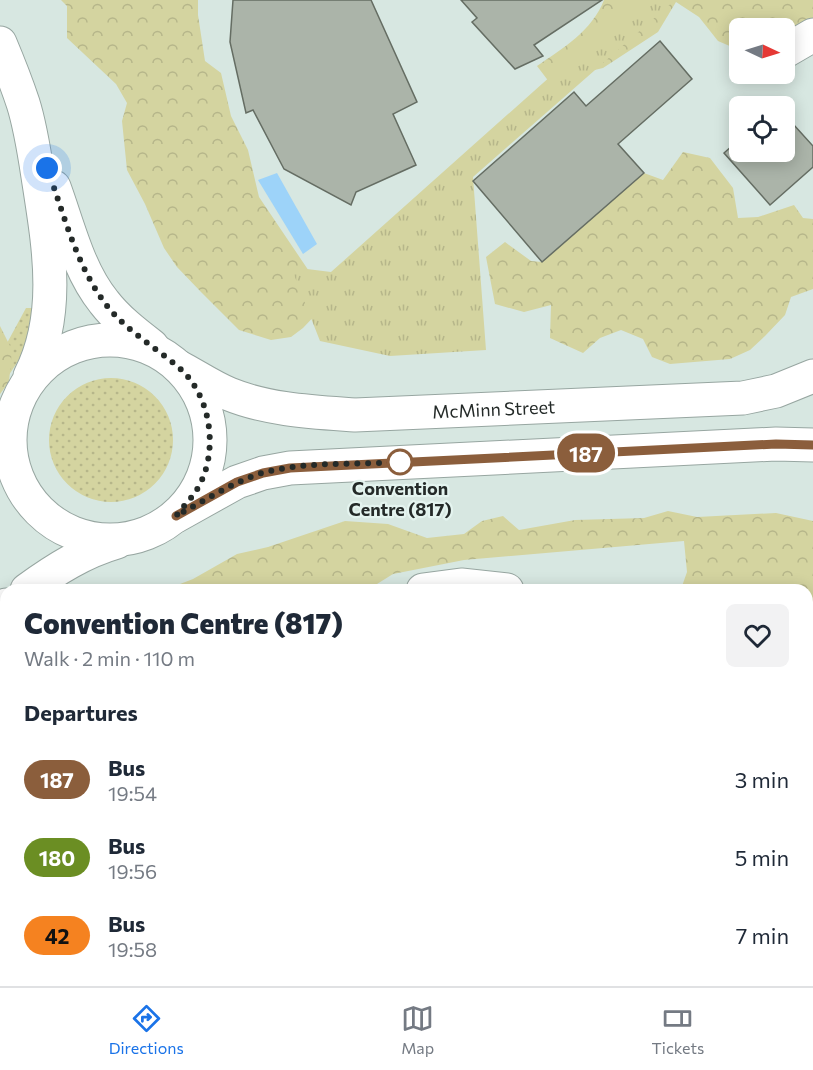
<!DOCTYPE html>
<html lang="en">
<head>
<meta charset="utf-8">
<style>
  :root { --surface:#fff; --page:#f2f2f3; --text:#1f2937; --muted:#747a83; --line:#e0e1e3; --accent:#1a73e8 }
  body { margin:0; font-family:Commissioner,sans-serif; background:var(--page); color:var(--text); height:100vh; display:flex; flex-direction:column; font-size:22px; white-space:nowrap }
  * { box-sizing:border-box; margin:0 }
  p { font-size:20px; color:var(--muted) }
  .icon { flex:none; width:33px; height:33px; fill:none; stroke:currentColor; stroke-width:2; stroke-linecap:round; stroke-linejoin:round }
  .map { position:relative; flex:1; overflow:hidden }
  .sheet { position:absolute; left:0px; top:584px; width:813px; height:404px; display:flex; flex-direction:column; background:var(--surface); border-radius:18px 18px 0 0; box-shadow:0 3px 15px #0003 }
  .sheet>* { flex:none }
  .badge { padding:0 12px; border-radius:20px; font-size:21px; line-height:39px }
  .needle { width:39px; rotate:94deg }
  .tools { position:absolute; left:729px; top:18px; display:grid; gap:12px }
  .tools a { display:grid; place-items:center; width:66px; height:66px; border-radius:9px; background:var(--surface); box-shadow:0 3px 15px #0003; font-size:30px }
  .you { position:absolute; width:30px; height:30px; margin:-15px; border:4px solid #fff; border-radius:50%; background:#1a73e8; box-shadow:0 0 0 9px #1a73e833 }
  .map>.badge { position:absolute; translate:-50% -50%; box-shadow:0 0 0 3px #fff }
  h2 { padding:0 24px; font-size:22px; line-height:54px }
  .round { display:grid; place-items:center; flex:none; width:63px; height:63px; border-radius:9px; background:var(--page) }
  .headline { display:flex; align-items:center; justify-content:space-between; height:102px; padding:0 24px }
  h1 { font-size:28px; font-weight:800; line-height:45px }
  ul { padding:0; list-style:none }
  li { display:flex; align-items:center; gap:18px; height:78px; padding:0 24px }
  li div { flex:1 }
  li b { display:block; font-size:22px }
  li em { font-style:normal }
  li .badge { min-width:66px; font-weight:700; text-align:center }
  .tab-bar { display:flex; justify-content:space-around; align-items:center; height:84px; border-top:2px solid var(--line); background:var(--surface); font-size:16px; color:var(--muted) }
  .tab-bar a { display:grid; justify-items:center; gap:3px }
  .tab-bar .active { color:var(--accent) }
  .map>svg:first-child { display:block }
</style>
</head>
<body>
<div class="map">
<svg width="813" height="986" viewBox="0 0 813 986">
  <defs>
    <pattern id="grass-dots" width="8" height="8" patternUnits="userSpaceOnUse" patternTransform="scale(1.5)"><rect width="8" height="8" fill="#d4d4a0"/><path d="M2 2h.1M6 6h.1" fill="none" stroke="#b6b68a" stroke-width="1.8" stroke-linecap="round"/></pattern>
    <pattern id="forest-crowns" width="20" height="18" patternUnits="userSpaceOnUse" patternTransform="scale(1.5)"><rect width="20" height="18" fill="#d4d4a0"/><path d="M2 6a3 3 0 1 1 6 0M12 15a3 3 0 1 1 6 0" fill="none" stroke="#b6b68a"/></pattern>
    <pattern id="park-tufts" width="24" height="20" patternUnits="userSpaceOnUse" patternTransform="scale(1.5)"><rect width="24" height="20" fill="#d4d4a0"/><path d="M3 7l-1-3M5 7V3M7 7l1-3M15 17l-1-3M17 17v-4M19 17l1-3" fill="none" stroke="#b6b68a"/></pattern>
  </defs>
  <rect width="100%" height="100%" fill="#d7e7e1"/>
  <path fill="url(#grass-dots)" d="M 26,308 L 38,308 L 24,352 L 5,381 L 0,394 L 0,356 Z
    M49 440a62 62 0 1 1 124 0a62 62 0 1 1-124 0Z"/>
  <path fill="url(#forest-crowns)" d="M 61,0 L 198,0 L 198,15 L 205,61 L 221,73 L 231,116 L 248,150 L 259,197 L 317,283 L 323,307 L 303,328 L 291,337 L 271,340 L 239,330 L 201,292 L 177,267 L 164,248 L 145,204 L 127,170 L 122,121 L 127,103 L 116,84 L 67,38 L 67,6 Z
    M 604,0 L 813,0 L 813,21 L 785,32 L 784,28 L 740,28 L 739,50 L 718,41 L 699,17 L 676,2 L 658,32 L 603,68 L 582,73 L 556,91 L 537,66 C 563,48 592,31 604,0 Z
    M 683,152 L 710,158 L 733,188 L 738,218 L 758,217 L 794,205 L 803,218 L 813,219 L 813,289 L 791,297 L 785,315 L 765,336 L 750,350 L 730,359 L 670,364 L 652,357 L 643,339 L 621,330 L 600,338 L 583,353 L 550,338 L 551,305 L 524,312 L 495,304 L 486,257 L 505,242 L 531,261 L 542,262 L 644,173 L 663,180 Z
    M 0,326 L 12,350 L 9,382 L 0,394 Z
    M 668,511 L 697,517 L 776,513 L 813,521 L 813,617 L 811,644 L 807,648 L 807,590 L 681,589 L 687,572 L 684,541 L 464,560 L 393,574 L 369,589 L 167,589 L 193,579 L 237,554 L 268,547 L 345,521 L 388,524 L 427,538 L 464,534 L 482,521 L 503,516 L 519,530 L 575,520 L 644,518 Z
    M 6,686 L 6,981 L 20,981 L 14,986 L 0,986 L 0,693 Z
    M 70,981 L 201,981 L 203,986 L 64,986 Z"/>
  <path fill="url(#park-tufts)" d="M 636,0 L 675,0 L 473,177 L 486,350 L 390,356 L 320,341 L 291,267 L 331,272 Z"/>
  <path fill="#9dd3f9" d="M 277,173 L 317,244 L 303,254 L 258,180 Z"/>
  <path fill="#abb4a9" stroke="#656d63" stroke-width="1.5" d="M 233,0 L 371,0 L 417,102 L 393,114 L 416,165 L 356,192 L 351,205 L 284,169 L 253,110 L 246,113 L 230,42 Z
    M 461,0 L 602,0 L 534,45 L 543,56 L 515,69 L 472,22 L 477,18 Z
    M 660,41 L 692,79 L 618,144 L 644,173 L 542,262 L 473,181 L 574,92 L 586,106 Z
    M 784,114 L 813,146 L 813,167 L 770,205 L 724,153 L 740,139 L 740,152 L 784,152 Z"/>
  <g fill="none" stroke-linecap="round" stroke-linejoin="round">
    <g stroke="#97a6a1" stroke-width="35">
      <g id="minor">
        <path d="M 0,43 C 8,62 16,82 23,103 C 31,128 35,157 39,183 C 49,248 61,315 30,376"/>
        <path d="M 784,52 L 813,35"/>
        <path d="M 54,187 C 68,225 78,270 104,302 C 117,319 135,333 152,346"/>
        <circle cx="110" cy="440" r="100"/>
        <path id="s1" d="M 179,367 C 196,376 212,387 229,394 C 268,410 314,412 355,415 L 743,398 L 776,391 L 813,376"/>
        <path d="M 176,516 L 237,482 L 263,473 L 290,468 L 776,444 L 813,445"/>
        <path d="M 27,590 C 56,569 83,552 117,542"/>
        <path d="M 423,590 L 461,585 L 507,590"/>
        <path d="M 0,610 L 6,605"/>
        <path d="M 807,744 L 813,751"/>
        <path d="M 808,941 L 813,862"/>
        <path d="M 398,981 L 400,986"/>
      </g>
    </g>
    <use href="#minor" stroke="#fff" stroke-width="33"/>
  </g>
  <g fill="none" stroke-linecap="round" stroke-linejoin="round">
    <g stroke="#fff" stroke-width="14">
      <path id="line" d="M 176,516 L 237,482 L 263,473 L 290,468 L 776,444 L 813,445"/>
    </g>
    <use href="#line" stroke="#8b5e3c" stroke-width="9"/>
    <path stroke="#242a28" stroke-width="6" stroke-dasharray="0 10.8" d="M 47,168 C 63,211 75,261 102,299 C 121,327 152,345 177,366 C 212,394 220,454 196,491 C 190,500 182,508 176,516 C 204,501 231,483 262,473 C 306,461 355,465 400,462"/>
  </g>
  <circle fill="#fff" stroke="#8b5e3c" stroke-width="3" cx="400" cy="462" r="12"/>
  <g text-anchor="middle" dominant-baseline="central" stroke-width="4.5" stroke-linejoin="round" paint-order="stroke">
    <g font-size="18" fill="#242a28" stroke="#e4f4ef">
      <text stroke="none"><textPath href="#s1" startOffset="324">McMinn Street</textPath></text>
    </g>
    <g font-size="18" font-weight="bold" fill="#242a28" stroke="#e4f4ef">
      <text x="400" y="488">Convention<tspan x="400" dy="21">Centre (817)</tspan></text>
    </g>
  </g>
</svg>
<div class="tools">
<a><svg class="needle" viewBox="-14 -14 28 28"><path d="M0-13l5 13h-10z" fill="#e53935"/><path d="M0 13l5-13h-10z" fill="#747a83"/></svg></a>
<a><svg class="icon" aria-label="locate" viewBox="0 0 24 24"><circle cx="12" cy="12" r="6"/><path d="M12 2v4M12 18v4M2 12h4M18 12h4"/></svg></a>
</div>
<div class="you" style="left:47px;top:168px"></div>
<b class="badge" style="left:586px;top:453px;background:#8b5e3c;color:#fff">187</b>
<section class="sheet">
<div class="headline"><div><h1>Convention Centre (817)</h1><p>Walk · 2 min · 110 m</p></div><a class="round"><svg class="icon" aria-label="heart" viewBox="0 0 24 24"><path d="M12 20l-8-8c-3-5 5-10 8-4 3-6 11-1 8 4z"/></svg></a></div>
<h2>Departures</h2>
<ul>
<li><span class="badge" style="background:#8b5e3c;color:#fff">187</span><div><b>Bus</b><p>19:54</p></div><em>3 min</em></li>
<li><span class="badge" style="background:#6b8e23;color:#fff">180</span><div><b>Bus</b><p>19:56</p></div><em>5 min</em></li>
<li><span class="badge" style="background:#f58220;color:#111">42</span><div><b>Bus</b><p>19:58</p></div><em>7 min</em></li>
</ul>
</section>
</div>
<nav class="tab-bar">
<a class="active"><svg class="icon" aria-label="directions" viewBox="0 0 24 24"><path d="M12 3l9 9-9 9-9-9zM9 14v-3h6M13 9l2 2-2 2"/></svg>Directions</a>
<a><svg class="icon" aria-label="map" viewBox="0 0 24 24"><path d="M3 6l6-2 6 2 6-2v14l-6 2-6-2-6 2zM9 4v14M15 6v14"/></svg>Map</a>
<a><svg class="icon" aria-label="tickets" viewBox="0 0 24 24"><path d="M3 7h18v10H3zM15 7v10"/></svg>Tickets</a>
</nav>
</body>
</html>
